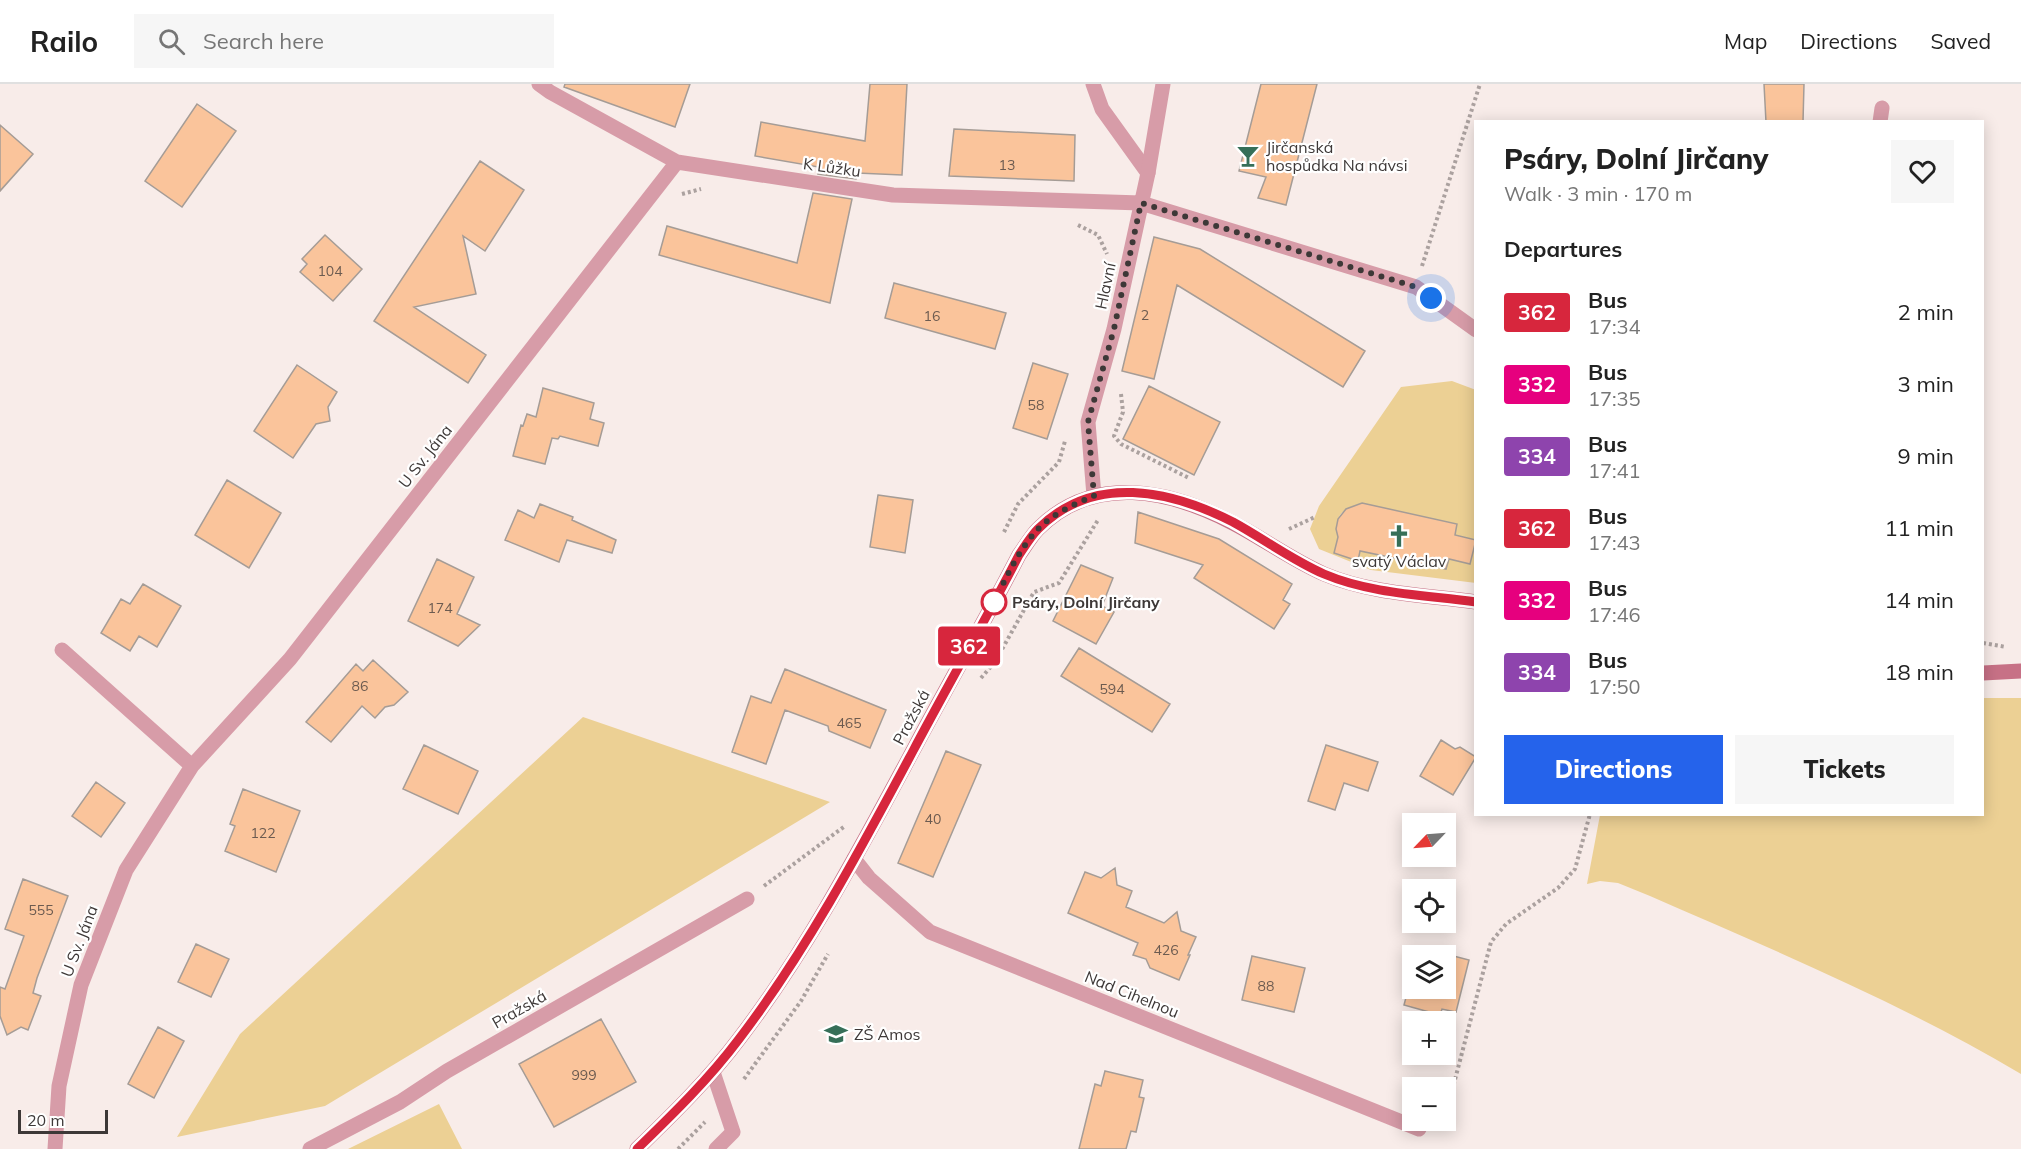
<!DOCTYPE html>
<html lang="en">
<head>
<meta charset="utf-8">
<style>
  :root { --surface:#fff; --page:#f6f6f6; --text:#222; --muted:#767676; --line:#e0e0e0; --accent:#2563eb }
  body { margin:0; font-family:Mulish,sans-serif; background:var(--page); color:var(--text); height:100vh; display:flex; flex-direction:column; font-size:22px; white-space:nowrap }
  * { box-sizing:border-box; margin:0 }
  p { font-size:20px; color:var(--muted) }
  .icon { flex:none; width:33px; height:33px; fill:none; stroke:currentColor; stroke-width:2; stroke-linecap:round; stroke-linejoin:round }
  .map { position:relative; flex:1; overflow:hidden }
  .side { position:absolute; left:1474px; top:36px; width:510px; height:696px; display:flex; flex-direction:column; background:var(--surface); border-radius:0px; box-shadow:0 3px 15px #0003 }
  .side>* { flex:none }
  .badge { padding:0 12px; border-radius:4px; font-size:21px; line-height:39px }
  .needle { width:39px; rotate:245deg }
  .tools { position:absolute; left:1402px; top:729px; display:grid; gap:12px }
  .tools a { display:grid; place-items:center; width:54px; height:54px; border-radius:0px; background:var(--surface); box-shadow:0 3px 15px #0003; font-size:30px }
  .scale { position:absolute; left:18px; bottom:15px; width:90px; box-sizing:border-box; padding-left:6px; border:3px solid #3d3837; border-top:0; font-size:16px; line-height:21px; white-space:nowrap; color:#3d3837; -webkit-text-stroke:4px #fff; paint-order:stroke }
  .you { position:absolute; width:30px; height:30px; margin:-15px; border:4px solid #fff; border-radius:50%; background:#1a73e8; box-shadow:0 0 0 9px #1a73e833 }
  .map>.badge { position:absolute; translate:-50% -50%; box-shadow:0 0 0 3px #fff }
  h2 { padding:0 30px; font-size:22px; line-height:54px }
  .round { display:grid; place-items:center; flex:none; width:63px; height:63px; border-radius:0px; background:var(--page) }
  .headline { display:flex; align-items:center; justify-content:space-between; height:102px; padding:0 30px }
  h1 { font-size:28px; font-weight:800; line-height:45px }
  .button { display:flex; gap:12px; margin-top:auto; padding:12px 30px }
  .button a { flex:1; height:69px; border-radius:0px; background:var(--accent); color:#fff; font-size:24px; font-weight:800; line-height:69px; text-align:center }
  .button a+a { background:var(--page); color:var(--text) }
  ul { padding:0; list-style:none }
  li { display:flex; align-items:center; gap:18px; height:72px; padding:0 30px }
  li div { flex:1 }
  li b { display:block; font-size:22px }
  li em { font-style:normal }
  li .badge { min-width:66px; font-weight:700; text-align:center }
  header { display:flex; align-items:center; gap:36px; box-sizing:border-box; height:84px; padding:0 30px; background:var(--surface); border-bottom:2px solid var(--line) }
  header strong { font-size:28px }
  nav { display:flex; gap:33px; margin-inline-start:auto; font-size:21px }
  .search { width:420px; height:54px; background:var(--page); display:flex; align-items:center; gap:15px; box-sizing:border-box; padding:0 21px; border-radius:0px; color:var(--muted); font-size:22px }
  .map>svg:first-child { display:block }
</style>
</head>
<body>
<header>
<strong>Railo</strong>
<div class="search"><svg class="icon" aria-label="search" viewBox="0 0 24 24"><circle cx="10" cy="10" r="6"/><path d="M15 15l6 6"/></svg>Search here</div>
<nav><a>Map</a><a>Directions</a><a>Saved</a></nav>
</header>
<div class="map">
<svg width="2021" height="1065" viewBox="0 0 2021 1065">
  <rect width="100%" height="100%" fill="#f8ece9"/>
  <path fill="#ecd094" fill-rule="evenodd" d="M 1452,297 L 1476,306 L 1476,499 L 1371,486 L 1319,465 L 1310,445 L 1319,422 L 1401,303 ZM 1353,422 L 1457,440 L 1455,451 L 1476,456 L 1449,475 L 1446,485 L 1360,467 L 1358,477 L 1334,469 C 1335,465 1338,459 1338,454 C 1338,437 1334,430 1353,422 Z
    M 1983,614 L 2021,614 L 2021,990 C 1903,920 1776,867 1650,812 L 1618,799 L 1600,797 L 1587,800 L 1600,731 L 1983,730 Z
    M 583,633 L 830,718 L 325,1022 L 177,1053 L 240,950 Z
    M 439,1020 L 462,1065 L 348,1065 Z"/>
  <path fill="#fac49b" stroke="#a59c96" stroke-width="1.5" d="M 565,0 L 690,0 L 675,43 L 564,3 Z
    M 870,0 L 907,0 L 902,91 L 857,89 L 856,95 L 818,90 L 819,83 L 755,72 L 761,38 L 865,57 Z
    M 1261,0 L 1317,0 L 1286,121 L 1258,114 L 1266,93 L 1239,87 Z
    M 1764,0 L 1804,0 L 1803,38 L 1766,38 Z
    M 197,20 L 236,47 L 182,123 L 145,97 Z
    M 0,41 L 33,70 L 0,107 Z
    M 954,45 L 1075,51 L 1074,97 L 949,92 Z
    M 480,77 L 524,106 L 485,167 L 463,152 L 476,210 L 414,223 L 486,271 L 468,299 L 374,237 Z
    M 813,109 L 852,115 L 830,219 L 659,171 L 667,142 L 797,179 Z
    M 325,151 L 362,185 L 333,217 L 300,188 L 307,180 L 302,175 Z
    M 1154,153 L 1200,165 L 1365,267 L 1343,303 L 1177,201 L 1154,295 L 1122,287 Z
    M 894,199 L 1006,229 L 995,265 L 885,234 Z
    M 1033,279 L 1068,290 L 1047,355 L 1013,344 Z
    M 297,281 L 337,308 L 328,323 L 330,337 L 316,340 L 293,374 L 254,347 Z
    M 1149,302 L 1220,338 L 1194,391 L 1123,355 Z
    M 543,304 L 594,319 L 590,335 L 604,339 L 598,362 L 560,352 L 558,355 L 552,354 L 545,380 L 513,372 L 521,341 L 523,342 L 527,330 L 536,333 Z
    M 227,396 L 281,429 L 249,484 L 195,451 Z
    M 878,411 L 913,416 L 905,469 L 870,463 Z
    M 1362,419 L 1457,440 L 1455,451 L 1476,456 L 1470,480 L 1449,475 L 1446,485 L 1360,467 L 1358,477 L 1334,469 L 1338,453 L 1336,445 L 1338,435 L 1346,425 Z
    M 540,420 L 573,433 L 572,436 L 616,456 L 612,469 L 567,456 L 559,478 L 505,456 L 518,426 L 534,434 Z
    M 1138,428 L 1219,455 L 1292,500 L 1283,516 L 1290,520 L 1274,545 L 1194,494 L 1203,481 L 1135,459 Z
    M 437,475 L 474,493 L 457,530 L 480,541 L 458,562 L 408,537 Z
    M 1081,481 L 1113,494 L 1102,522 L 1114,528 L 1096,560 L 1053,537 Z
    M 143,500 L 181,522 L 157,563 L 139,552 L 130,567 L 101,549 L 121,515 L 130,520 Z
    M 1079,564 L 1170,620 L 1152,648 L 1061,592 Z
    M 373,576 L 408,608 L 394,621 L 385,623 L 375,634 L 362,622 L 331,658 L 306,638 L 356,580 L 363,587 Z
    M 785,585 L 886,626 L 870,664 L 829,647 L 828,642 L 785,626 L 766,680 L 732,668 L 751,612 L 771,619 Z
    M 1441,656 L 1455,665 L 1460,663 L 1476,673 L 1453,711 L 1420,692 Z
    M 424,661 L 478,687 L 458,730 L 403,705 Z
    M 1326,661 L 1378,678 L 1368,707 L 1344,699 L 1335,726 L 1308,717 Z
    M 946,667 L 981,681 L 933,793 L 898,779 Z
    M 96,698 L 125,719 L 101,753 L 72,732 Z
    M 243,705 L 300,727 L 276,788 L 225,767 L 235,742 L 230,740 Z
    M 1115,784 L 1117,801 L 1132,807 L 1126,823 L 1164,839 L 1177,828 L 1181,847 L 1196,853 L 1188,871 L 1190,871 L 1179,896 L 1150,884 L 1146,875 L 1133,871 L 1138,859 L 1068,829 L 1085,788 L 1101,794 Z
    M 23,795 L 68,812 L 37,894 L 33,909 L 41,912 L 28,946 L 21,943 L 7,951 L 0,932 L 0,903 L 5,905 L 24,852 L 5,845 Z
    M 196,860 L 229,875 L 211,913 L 178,898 Z
    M 1419,863 L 1469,876 L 1456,928 L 1442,925 L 1440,931 L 1404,921 L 1413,887 L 1413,904 L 1446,904 L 1446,872 L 1417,872 Z
    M 1252,872 L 1305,884 L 1294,928 L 1242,916 Z
    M 601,935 L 636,998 L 554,1043 L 519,980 Z
    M 158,943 L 184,957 L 154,1014 L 128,1000 Z
    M 1105,987 L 1143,996 L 1139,1013 L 1144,1014 L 1136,1048 L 1131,1047 L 1126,1065 L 1079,1065 L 1095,1000 L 1101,1002 Z"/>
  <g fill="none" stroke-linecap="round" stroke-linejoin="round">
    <path stroke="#aba19f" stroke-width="4" stroke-dasharray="3 3" stroke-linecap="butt" d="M 682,110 L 701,105
      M 1078,141 L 1098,151 L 1107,170
      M 1422,182 L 1480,0
      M 1121,310 L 1123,328 L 1114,352 L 1121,360 L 1189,394
      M 1289,445 L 1315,433
      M 1004,448 L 1018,420 L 1059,378 L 1065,357
      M 1983,559 L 2006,563
      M 981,594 L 995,578 L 1034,508 L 1059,499 L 1098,436
      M 764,802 L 845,742
      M 744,995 L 801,917 L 828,870
      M 1446,1030 L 1491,858 L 1506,840 L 1558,804 L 1575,785 L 1590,730
      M 678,1065 L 705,1038"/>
    <path stroke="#d79ca8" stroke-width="15" d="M 1093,0 L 1102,25 L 1148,89
      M 713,988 L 733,1048 L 716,1065"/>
    <path stroke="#d79ca8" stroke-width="15" d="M 539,0 L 550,8 L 677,78 L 893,111 L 1141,119 L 1416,203 L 1476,246
      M 1880,38 L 1882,24
      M 1094,412 L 1088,338 L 1114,245 L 1148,89 L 1163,0
      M 62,566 L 192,682
      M 854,775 L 869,794 L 930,848 L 1419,1045
      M 55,1065 L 59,1002 L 81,901 L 126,786 L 192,682 L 290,575 L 677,78
      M 310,1065 L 400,1018 L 447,987 L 747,815"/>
    <path stroke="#c77186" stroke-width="15" d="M 1983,589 L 2021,587
      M 637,1065 C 673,1030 709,995 739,955 C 808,865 861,763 915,663 C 949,599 986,535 1019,471 C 1025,463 1031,452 1038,445 C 1094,389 1170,406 1233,439 C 1264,455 1292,476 1324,490 C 1371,510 1426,511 1476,518"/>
  </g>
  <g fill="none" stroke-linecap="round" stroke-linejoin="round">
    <g stroke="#fff" stroke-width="14">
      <path id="line" d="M 637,1065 C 673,1030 709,995 739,955 C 807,866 860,766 913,667 C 948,601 985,537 1019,471 C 1025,462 1031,452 1038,445 C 1094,389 1170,406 1233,438 C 1264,455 1292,476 1324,490 C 1371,510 1426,511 1476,518"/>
    </g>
    <use href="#line" stroke="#d7263d" stroke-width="9"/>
    <path stroke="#3d3837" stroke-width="6" stroke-dasharray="0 10.8" d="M 994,518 C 1006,494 1019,465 1038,445 C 1053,430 1074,420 1094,412 L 1088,338 L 1114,245 L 1141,119 L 1416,203 L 1431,214"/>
  </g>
  <defs>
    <g id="bar-bare" transform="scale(1.8)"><path d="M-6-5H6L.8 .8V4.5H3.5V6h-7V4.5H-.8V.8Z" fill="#366f58" stroke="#fff" stroke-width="2.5" paint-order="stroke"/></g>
    <g id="church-bare" transform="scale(1.8)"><path d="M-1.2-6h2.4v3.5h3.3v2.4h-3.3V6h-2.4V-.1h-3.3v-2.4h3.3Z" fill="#366f58" stroke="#fff" stroke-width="2.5" paint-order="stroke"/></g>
    <g id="school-bare" transform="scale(1.8)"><path d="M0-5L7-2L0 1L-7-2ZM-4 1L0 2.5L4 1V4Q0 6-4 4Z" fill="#366f58" stroke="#fff" stroke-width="2.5" paint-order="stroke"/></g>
  </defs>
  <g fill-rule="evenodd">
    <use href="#bar-bare" x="1248" y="72"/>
    <use href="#church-bare" x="1399" y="452"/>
    <use href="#school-bare" x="836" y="950"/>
  </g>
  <circle fill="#fff" stroke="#d7263d" stroke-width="3" cx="994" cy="518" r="12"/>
  <g text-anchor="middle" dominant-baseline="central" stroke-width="4.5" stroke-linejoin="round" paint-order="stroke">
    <g font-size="14" fill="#6c5b50">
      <text x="1007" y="81">13</text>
      <text x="330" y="187">104</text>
      <text x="1145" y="231">2</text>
      <text x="932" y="232">16</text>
      <text x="1036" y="321">58</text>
      <text x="440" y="524">174</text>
      <text x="360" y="602">86</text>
      <text x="1112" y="605">594</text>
      <text x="849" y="639">465</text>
      <text x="933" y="735">40</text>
      <text x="263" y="749">122</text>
      <text x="41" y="826">555</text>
      <text x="1166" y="866">426</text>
      <text x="1266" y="902">88</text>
      <text x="584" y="991">999</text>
    </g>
    <g font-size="16" fill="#3d3837" stroke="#fff" text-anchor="start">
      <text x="1266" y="63">Jirčanská<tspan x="1266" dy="18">hospůdka Na návsi</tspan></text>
      <text x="1399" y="477" text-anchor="middle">svatý Václav</text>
      <text x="854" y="950">ZŠ Amos</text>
    </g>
    <g font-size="16" fill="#3d3837" stroke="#fff">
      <text transform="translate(832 83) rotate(8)">K Lůžku</text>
      <text transform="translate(1105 202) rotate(-78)">Hlavní</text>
      <text transform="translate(425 372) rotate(-52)">U Sv. Jána</text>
      <text transform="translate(911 633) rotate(-62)">Pražská</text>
      <text transform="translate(79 857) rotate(-69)">U Sv. Jána</text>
      <text transform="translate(1132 910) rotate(22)">Nad Cihelnou</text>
      <text transform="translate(519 925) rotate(-30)">Pražská</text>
    </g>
    <g font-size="16" font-weight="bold" fill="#3d3837" stroke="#fff" text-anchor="start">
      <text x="1012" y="518">Psáry, Dolní Jirčany</text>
    </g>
  </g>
</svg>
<div class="tools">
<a><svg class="needle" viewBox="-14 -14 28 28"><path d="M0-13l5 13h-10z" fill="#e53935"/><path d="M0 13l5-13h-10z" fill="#767676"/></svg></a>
<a><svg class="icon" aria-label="locate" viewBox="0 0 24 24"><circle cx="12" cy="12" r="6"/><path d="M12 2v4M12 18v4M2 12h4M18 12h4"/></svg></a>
<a><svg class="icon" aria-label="layers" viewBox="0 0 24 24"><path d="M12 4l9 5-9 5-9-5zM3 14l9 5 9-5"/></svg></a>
<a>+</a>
<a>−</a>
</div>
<div class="scale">20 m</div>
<div class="you" style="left:1431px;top:214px"></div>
<b class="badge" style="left:969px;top:562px;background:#d7263d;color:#fff">362</b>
<section class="side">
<div class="headline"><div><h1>Psáry, Dolní Jirčany</h1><p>Walk · 3 min · 170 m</p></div><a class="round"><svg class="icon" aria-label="heart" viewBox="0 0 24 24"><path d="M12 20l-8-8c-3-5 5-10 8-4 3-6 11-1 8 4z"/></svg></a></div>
<h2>Departures</h2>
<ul>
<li><span class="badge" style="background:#d7263d;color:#fff">362</span><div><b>Bus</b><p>17:34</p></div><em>2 min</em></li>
<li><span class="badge" style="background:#e6007e;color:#fff">332</span><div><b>Bus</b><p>17:35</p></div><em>3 min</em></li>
<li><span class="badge" style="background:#8e44ad;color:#fff">334</span><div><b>Bus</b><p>17:41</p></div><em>9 min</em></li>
<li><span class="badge" style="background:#d7263d;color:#fff">362</span><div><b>Bus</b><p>17:43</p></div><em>11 min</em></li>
<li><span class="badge" style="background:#e6007e;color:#fff">332</span><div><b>Bus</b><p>17:46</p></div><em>14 min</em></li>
<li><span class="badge" style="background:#8e44ad;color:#fff">334</span><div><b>Bus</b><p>17:50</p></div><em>18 min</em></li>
</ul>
<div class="button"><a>Directions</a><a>Tickets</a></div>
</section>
</div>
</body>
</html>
